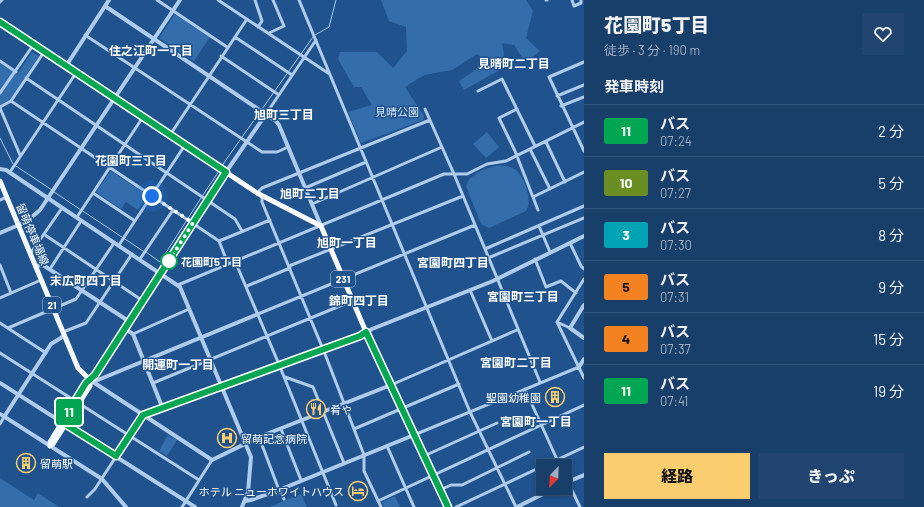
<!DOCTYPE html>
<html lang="ja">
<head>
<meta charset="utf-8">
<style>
  :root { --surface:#183e6a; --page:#214570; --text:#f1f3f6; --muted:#9faec1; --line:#36577e; --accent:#face6f }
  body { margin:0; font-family:Barlow,"Noto Sans JP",sans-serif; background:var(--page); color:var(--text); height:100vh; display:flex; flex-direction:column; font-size:15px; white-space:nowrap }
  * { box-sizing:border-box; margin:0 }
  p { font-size:13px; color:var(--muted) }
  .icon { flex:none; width:22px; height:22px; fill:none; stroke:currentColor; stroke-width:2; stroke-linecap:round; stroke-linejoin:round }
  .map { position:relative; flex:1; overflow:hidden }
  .details { display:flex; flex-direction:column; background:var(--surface); width:340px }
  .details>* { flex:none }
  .badge { padding:0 8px; border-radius:3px; font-size:14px; line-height:26px }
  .needle { width:26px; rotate:203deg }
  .buttons { position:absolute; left:536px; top:459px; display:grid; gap:8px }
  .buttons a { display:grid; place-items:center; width:36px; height:36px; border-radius:0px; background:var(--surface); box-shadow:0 2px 6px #0003,0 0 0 1px var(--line); font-size:20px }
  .you { position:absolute; width:20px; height:20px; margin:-10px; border:3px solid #fff; border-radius:50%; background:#1a73e8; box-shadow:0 0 0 6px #1a73e833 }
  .map>.badge { position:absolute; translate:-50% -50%; box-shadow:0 0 0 2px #fff }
  h2 { padding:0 20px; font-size:15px; line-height:36px }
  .round { display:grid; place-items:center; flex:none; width:42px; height:42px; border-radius:0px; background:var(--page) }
  .overview { display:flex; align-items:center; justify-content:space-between; height:68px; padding:0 20px }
  h1 { font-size:19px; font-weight:800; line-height:30px }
  .action { display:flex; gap:8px; margin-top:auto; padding:8px 20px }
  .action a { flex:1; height:46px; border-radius:0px; background:var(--accent); color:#111; font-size:16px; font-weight:800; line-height:46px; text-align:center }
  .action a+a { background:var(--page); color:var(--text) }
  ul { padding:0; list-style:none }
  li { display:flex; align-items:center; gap:12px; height:52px; padding:0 20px; border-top:1px solid var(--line) }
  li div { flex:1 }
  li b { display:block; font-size:15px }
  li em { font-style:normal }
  li .badge { min-width:44px; font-weight:700; text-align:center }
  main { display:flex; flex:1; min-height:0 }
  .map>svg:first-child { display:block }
</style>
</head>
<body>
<main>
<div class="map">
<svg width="584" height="507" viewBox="0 0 584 507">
  <rect width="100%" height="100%" fill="#20538e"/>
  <path fill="#336dab" d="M 381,0 L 526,0 L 533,11 L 526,38 L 540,51 L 525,62 L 514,45 L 502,43 L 504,54 L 503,68 L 464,90 L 459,81 L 487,62 L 477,54 L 452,70 L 424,75 L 405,87 L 424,116 L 423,120 L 361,143 L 348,112 L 372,105 L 361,87 L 354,87 L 338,59 L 340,52 L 377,52 L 393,68 L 407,51 L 406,27 L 389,21 Z
    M 175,14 L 210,37 L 194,61 L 159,38 Z
    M 32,52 L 39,56 L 11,99 L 0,105 L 0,63 L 17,75 Z
    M 487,132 L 499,147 L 486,158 L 473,144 Z
    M 499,165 C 505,166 512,166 517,171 C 525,179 533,201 526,211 L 489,228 L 481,224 L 466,186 C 470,173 487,168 499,165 Z
    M 111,171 L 147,195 L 138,210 L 126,202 L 121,209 L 96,192 Z
    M 168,435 L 177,440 L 167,456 L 159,451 Z
    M 0,478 L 34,500 L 38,493 L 59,507 L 0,507 Z
    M 301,494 L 307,507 L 269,507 Z
    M 395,496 L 400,507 L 384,507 L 382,502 Z"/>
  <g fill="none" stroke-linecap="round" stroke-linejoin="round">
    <path stroke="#a2c7ee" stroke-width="1" d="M 315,35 L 329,27 L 336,0
      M 262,109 L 313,37
      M 242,137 L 260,112
      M 0,138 L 13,164
      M 16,166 L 52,190
      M 221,167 L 240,140
      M 54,192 L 143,251
      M 203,195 L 219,171
      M 146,252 L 160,262 L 201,198"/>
    <path stroke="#afccec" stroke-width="3" d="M 157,0 L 227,47
      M 218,0 L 328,73
      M 255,0 L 262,21 L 258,27
      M 299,0 L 470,412 L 516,507
      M 546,0 L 547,0
      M 572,0 L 574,6 L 581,3 L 581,0
      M 0,2 L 2,0
      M 269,33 L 284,26 L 273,0
      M 85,35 L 262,152 L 277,152 L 288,147
      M 235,37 L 292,75
      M 221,56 L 279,95
      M 0,61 L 16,72
      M 584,62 L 549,77 L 584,151
      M 26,78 L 235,219 L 242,231
      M 478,91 L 502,79 L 535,146
      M 0,93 L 34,44
      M 557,96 L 584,85
      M 11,101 L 219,241 L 228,264
      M 561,106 L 584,97
      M 0,107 L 11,101 L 44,52
      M 0,108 L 20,155
      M 425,109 L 454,174 L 540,382
      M 517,109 L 499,118 L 515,151 L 538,210
      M 266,114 L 316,40
      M 170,135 L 247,19
      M 546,142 L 565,182
      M 530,149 L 550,189
      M 10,172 L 76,73
      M 305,188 L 366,162
      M 93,193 L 135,221
      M 257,193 L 262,188 L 430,120
      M 262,195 L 262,202 L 325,354 L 364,455 L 364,471 L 381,507
      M 533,197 L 584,172
      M 0,200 L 7,197
      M 312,204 L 442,147
      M 77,217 L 143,117
      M 539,226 L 550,252
      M 45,235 L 143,301
      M 219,241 L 270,220
      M 570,243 L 581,266 L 584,269
      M 119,245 L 185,145
      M 485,249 L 584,206
      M 30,254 L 62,208
      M 488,258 L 584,218
      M 140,259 L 173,210
      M 535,259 L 546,287 L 561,281 L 576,293
      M 235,261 L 278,362 L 336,505
      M 0,265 L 11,293
      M 289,266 L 463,196
      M 50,269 L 81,221
      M 584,279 L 557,322 L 584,378
      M 178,285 L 444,174 L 467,174 L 487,164 L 506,161 L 584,122
      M 247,286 L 290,268
      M 470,290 L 492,341
      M 0,298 L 41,280
      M 258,314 L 475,225
      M 557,322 L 570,328
      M 0,323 L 46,353
      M 8,328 L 76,299 L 114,243
      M 63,332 L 86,323 L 132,254
      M 133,334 L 189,309
      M 0,353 L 199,480
      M 285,377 L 313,387 L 344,463
      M 153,383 L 352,301
      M 391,385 L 517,330
      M 525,389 L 560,466
      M 0,424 L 4,417
      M 281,429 L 301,480
      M 354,429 L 459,384
      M 414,435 L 579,367
      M 259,437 L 279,490 L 284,499
      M 387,446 L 414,507
      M 424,456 L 497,423
      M 544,466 L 584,447
      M 565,476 L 580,507
      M 440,490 L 451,485 L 462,485 L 529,452
      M 87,497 L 95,489 L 143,415
      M 378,501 L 584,405
      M 182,507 L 212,460
      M 456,507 L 543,466"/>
    <path stroke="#afccec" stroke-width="4" d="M 105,6 L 276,121 L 279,125 L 321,226
      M 66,66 L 109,0
      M 266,114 L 226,172 L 95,375 L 90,380 L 212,460 L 259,437 L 391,385
      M 0,169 L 6,170 L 180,287 L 251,457 L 248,492 L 242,507
      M 0,233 L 26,222 L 40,210 L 180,0
      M 35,266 L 43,265 L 130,322
      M 584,305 L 570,328 L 584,338
      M 125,329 L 133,334 L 163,409
      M 579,367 L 584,359
      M 93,382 L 258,314
      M 0,383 L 195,507
      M 0,414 L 102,479 L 126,507
      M 143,415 L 360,336 L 372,329 L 493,281 L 584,236
      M 4,417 L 51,344 L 64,336
      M 565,483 L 584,475
      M 245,501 L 251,500 L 279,490 L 414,435
      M 517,507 L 555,488"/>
    <path stroke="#f4f9ff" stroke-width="5" d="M 0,181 L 78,368 L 90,380
      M 50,446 L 53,444 L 90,386 L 90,380
      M 50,446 L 50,442 L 86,383 L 90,380"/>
    <path stroke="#fafcff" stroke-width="5" d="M 0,22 L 257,193 L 321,226 L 366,332 L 448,507"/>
  </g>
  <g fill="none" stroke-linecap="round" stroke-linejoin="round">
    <g stroke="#fff" stroke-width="9">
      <path id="line" d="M 0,22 L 226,172 L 95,375 L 86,383 L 62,422 L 116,456 L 143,415 L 360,336 L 366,332 L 448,507"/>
    </g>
    <use href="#line" stroke="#00a651" stroke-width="6"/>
    <path stroke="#fff" stroke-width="4" stroke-dasharray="0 7.2" d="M 152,196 L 193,223 L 169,261"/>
  </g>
  <defs>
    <g id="building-ring" transform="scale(1)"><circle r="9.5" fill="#20538e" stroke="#face6f" stroke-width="1.5"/><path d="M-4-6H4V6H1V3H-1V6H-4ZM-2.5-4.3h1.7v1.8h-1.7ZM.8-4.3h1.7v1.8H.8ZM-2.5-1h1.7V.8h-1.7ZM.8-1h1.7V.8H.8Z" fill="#face6f"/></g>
    <g id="restaurant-ring" transform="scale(1)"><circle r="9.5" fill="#20538e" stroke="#face6f" stroke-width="1.5"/><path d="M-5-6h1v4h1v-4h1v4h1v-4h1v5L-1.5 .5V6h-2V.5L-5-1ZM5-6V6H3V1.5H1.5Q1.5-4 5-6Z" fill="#face6f"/></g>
    <g id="hospital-ring" transform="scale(1)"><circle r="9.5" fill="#20538e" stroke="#face6f" stroke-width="1.5"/><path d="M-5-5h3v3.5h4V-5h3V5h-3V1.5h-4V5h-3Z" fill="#face6f"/></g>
    <g id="hotel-ring" transform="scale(1)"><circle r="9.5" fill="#20538e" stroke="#face6f" stroke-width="1.5"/><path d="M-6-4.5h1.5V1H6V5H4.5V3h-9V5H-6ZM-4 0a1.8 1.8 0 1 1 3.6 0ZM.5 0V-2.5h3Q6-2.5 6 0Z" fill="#face6f"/></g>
  </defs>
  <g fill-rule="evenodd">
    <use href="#building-ring" x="555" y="397"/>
    <use href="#restaurant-ring" x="316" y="409"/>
    <use href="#hospital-ring" x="227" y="438"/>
    <use href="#building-ring" x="26" y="463"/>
    <use href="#hotel-ring" x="358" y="491"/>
  </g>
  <circle fill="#fff" stroke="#00a651" stroke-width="2" cx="169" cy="261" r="8"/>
  <g text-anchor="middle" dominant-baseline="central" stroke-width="3" stroke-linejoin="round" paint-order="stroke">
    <g fill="#20538e" stroke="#bccbdd" stroke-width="1">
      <rect x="331" y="271" width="24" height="16" rx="3"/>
      <rect x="43" y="297" width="18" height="16" rx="3"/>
    </g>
    <g font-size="10" font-weight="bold" fill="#fff">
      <text x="343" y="279">231</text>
      <text x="52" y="305">21</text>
    </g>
    <g font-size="11" fill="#d4e6f9" stroke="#20538e">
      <text x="397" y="111">見晴公園</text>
    </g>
    <g font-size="11" fill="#fff" stroke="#20538e">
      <text transform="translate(33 234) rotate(67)">留萌停車場線</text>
    </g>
    <g font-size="11" font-weight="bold" fill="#fff" stroke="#20538e" text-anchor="start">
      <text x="181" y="261">花園町5丁目</text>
    </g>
    <g font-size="11" fill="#fff" stroke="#20538e" text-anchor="start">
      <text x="541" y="397" text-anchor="end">聖園幼稚園</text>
      <text x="330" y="409">肴や</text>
      <text x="241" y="438">留萌記念病院</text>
      <text x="40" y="463">留萌駅</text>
      <text x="344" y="491" text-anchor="end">ホテル ニューホワイトハウス</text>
    </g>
    <g font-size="12" font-weight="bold" fill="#fff" stroke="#20538e">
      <text x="151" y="50">住之江町一丁目</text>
      <text x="514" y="63">見晴町二丁目</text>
      <text x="284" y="114">旭町三丁目</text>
      <text x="131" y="160">花園町三丁目</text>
      <text x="310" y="193">旭町二丁目</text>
      <text x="347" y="242">旭町一丁目</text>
      <text x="453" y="262">宮園町四丁目</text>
      <text x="86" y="280">末広町四丁目</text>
      <text x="523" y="296">宮園町三丁目</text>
      <text x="359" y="300">錦町四丁目</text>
      <text x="516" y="362">宮園町二丁目</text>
      <text x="178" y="364">開運町一丁目</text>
      <text x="536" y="421">宮園町一丁目</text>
    </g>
  </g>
</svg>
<div class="buttons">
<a><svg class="needle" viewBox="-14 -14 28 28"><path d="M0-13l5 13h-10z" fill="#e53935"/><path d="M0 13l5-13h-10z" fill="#9faec1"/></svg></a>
</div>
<div class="you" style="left:152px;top:196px"></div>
<b class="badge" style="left:69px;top:412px;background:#00a651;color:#fff">11</b>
</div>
<section class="details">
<div class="overview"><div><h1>花園町5丁目</h1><p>徒歩 · 3 分 · 190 m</p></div><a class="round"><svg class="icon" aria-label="heart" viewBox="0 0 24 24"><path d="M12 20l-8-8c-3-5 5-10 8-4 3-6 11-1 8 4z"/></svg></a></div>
<h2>発車時刻</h2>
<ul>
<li><span class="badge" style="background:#00a651;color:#fff">11</span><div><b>バス</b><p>07:24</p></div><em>2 分</em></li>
<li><span class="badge" style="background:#6b8e23;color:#fff">10</span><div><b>バス</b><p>07:27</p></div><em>5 分</em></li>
<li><span class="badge" style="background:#00a3b4;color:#fff">3</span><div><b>バス</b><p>07:30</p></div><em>8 分</em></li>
<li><span class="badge" style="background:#f58220;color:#111">5</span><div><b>バス</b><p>07:31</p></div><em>9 分</em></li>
<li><span class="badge" style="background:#f58220;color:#111">4</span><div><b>バス</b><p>07:37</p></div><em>15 分</em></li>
<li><span class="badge" style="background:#00a651;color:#fff">11</span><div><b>バス</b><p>07:41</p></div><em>19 分</em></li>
</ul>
<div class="action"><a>経路</a><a>きっぷ</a></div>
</section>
</main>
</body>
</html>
